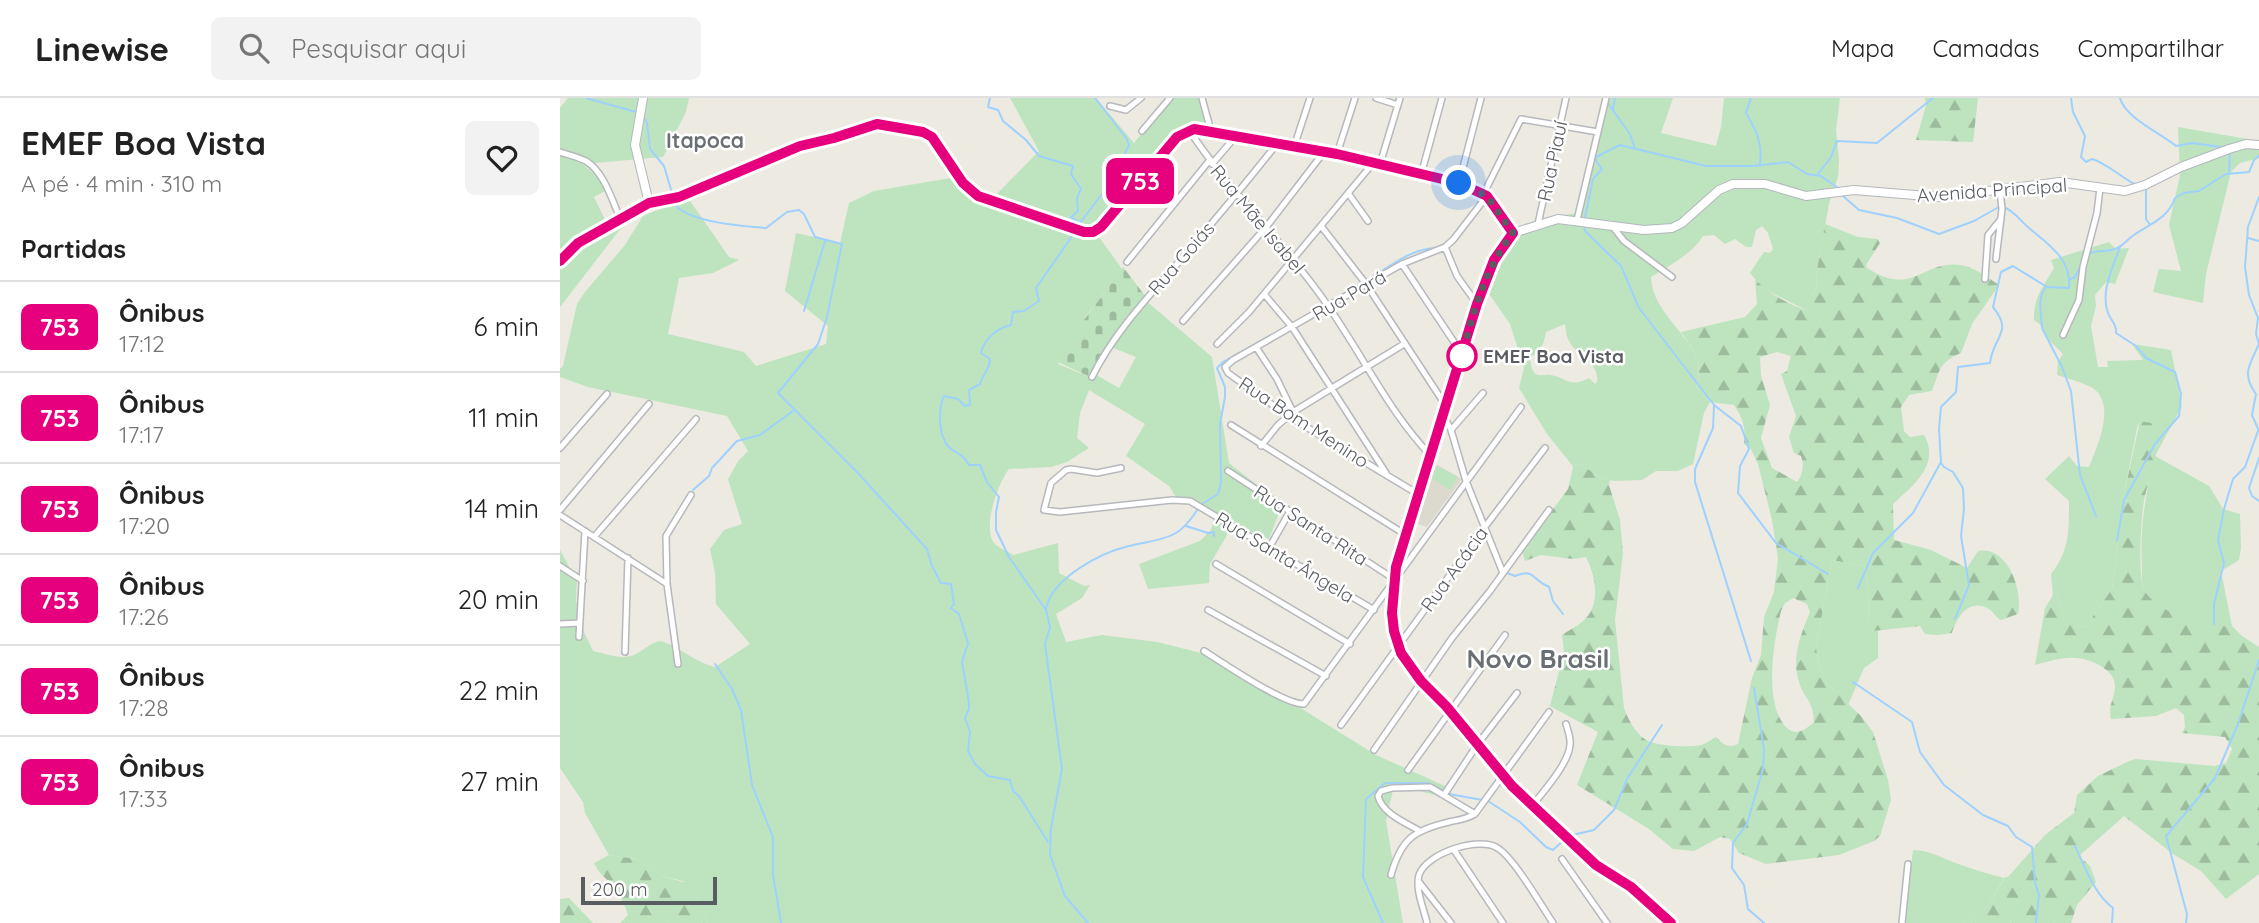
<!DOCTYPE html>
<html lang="pt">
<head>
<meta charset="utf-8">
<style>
  :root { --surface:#fff; --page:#f2f2f2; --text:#222; --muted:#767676; --line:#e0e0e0 }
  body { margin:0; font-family:Quicksand,sans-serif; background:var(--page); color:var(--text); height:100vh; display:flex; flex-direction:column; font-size:26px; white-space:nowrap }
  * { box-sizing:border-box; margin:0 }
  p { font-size:23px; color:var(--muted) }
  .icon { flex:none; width:38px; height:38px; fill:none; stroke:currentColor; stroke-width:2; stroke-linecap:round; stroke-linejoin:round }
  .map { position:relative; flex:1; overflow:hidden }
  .drawer { display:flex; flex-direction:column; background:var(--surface); width:560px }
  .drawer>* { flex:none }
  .badge { padding:0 14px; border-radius:10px; font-size:24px; line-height:46px }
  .scale { position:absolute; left:21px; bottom:18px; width:136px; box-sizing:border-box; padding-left:7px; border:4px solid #595d61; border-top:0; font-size:19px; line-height:24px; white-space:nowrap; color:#595d61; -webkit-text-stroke:5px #fff; paint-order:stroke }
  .you { position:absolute; width:35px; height:35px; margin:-18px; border:5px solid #fff; border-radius:50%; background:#1a73e8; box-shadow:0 0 0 10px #1a73e833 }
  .map>.badge { position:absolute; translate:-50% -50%; box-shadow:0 0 0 4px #fff }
  h2 { padding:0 21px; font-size:26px; line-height:63px }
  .round { display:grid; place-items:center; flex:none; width:74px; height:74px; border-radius:10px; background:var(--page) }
  .overview { display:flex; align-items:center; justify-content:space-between; height:119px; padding:0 21px }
  h1 { font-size:33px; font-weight:700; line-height:52px }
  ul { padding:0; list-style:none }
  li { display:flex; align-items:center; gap:21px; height:91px; padding:0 21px; border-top:2px solid var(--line) }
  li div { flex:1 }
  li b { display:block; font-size:26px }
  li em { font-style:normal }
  li .badge { min-width:77px; font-weight:700; text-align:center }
  header { display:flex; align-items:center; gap:42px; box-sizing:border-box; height:98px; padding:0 35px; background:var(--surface); border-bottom:2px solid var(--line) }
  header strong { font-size:33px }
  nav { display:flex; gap:38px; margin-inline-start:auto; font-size:24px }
  .search { width:490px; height:63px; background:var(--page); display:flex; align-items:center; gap:18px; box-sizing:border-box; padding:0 24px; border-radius:10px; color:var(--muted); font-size:26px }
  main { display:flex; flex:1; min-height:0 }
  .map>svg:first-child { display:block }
</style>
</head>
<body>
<header>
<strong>Linewise</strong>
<div class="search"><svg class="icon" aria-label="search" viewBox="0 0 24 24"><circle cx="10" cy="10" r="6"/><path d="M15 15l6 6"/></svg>Pesquisar aqui</div>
<nav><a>Mapa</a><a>Camadas</a><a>Compartilhar</a></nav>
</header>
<main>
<section class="drawer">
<div class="overview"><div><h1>EMEF Boa Vista</h1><p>A pé · 4 min · 310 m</p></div><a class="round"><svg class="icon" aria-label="heart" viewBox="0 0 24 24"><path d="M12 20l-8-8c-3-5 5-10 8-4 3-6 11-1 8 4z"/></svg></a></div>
<h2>Partidas</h2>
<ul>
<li><span class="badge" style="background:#e6007e;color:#fff">753</span><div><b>Ônibus</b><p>17:12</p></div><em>6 min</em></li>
<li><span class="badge" style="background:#e6007e;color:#fff">753</span><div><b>Ônibus</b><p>17:17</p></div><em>11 min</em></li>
<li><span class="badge" style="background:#e6007e;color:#fff">753</span><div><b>Ônibus</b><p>17:20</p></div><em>14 min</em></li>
<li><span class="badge" style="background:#e6007e;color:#fff">753</span><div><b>Ônibus</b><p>17:26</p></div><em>20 min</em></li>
<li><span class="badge" style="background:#e6007e;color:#fff">753</span><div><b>Ônibus</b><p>17:28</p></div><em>22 min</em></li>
<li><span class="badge" style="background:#e6007e;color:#fff">753</span><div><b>Ônibus</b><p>17:33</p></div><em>27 min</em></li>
</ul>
</section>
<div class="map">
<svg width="1699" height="825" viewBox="0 0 1699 825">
  <defs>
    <pattern id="forest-firs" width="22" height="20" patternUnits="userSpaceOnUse" patternTransform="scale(1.75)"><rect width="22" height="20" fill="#bde4be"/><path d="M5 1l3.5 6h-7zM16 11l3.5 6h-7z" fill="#9dbc9e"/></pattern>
    <pattern id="cemetery-stones" width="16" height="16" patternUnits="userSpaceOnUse" patternTransform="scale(1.75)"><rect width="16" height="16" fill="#bde4be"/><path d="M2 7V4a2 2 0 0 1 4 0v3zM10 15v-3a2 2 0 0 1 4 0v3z" fill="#9dbc9e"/></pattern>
  </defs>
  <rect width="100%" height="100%" fill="#eceae1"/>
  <path fill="#dcd9cf" d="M 872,364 L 902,381 L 867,429 L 853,424 Z"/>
  <path fill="#bde4be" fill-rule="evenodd" d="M 8,0 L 129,0 L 126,14 L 103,59 L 23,66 L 41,82 L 45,93 L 34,99 L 47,126 L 71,117 L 0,209 L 0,10 Z
    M 450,0 L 536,0 L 574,45 L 610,0 L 642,0 L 646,26 L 643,32 L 617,49 L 539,139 L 562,171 L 527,217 L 498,266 L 530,279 L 533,275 L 559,290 L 576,259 L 551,249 L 585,202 L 652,259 L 669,365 L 722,407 L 709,441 L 673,427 L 650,466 L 649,485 L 588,491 L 579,466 L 640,443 L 651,432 L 655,418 L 635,405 L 617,401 L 609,388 L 566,358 L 585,326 L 529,292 L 520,315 L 517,340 L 529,350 L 507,364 L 491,369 L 449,371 C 438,385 422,429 434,445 C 438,450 448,453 453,457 L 498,445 L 499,475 L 524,488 L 530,487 L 522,500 L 496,516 L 506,544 L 542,537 L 597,544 L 641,555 L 644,550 L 816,657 L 885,688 L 883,699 L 859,693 L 833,692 L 826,723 L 843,825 L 148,825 L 136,799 L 123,783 L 105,779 L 76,761 L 49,757 L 25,715 L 23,704 L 0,670 L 0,452 L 17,483 L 16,502 L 24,534 L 33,553 C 46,556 61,562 74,557 C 84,553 90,544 101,543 C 120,549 136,565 155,569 L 190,546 L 156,506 L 155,475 L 150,451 L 164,432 L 182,426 L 168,381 L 179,362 L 188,353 L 167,318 L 28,289 L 0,279 L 0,271 L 3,268 L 17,206 L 25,194 L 65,147 L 83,118 L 128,100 L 169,159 L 179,162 L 153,175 L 119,180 L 108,236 L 184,254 L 196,268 L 266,246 L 268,228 L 225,193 L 236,135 L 280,145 L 289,105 L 314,93 L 391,80 L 424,109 L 479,53 Z
    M 1046,0 L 1113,0 L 1101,35 L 1156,48 L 1161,29 L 1164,0 L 1280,0 L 1276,32 L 1279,62 L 1278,79 L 1269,106 L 1256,178 L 1257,188 L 1246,212 L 1204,191 L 1190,175 L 1204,154 L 1210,155 L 1213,151 L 1208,135 L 1202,128 L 1196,132 L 1192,149 L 1186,149 L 1175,141 L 1165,146 L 1154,137 L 1143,138 C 1131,157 1110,167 1091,179 C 1092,223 1153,246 1136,289 L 1150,304 L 1144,315 L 1133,366 L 1118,373 L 1096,373 L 1082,382 L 1054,383 L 1042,380 L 1020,366 L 1012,367 L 987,336 L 959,290 L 964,270 L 950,226 L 925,190 C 937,164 950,134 978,123 C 991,117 1007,117 1021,115 ZM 1005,226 C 1006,232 1006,238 1009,243 C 1017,259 1040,264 1037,284 L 1035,286 L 1029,280 C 1008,291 1007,279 990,277 C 983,276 977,280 973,273 C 971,270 971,265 970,261 L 983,246 L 986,234 Z
    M 1618,29 L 1699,43 L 1699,60 L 1680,65 L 1671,74 L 1646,176 L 1643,205 L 1593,194 L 1599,171 L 1621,173 L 1609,127 L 1620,77 Z
    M 1549,144 L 1556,151 L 1569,150 L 1555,186 L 1546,184 L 1535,197 L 1536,208 L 1531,228 L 1538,269 L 1548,269 L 1547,263 L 1583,262 L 1572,246 L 1611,252 L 1622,308 L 1595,358 L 1649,388 L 1663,411 L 1680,416 L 1681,450 L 1679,462 L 1661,473 L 1672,528 C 1665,528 1657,530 1650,529 C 1630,525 1591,510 1583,489 C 1581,483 1582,474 1582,468 C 1579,425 1588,386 1597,346 L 1580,323 L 1577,330 L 1564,396 L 1552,491 L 1533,518 L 1530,527 L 1520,529 L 1503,512 L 1496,497 L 1493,497 L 1491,476 C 1510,452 1509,432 1509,403 L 1485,381 L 1509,358 L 1517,368 L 1529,369 C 1537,349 1556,308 1534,291 C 1530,287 1504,279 1497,277 L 1498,264 L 1503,256 L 1489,242 L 1482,228 L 1474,222 C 1474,197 1483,190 1494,170 L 1491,162 Z
    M 878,368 L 898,379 L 890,392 L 871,380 Z
    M 1272,462 L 1304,468 L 1309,492 L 1308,527 L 1313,533 L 1318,533 L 1318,560 L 1304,570 L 1288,607 L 1267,586 L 1259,567 L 1256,549 Z
    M 1353,752 C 1370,752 1384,761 1401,767 C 1415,772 1429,776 1444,780 L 1429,807 L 1403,825 L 1345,825 Z"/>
  <path fill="url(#forest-firs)" fill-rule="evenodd" d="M 1365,0 L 1418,0 L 1413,44 L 1356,42 L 1367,4 L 1365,3 Z
    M 1265,126 L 1298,139 L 1318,141 L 1320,145 L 1306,167 L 1307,170 C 1354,200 1362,162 1400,167 C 1414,169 1427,179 1439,187 L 1412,226 L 1401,255 C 1378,265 1380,272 1372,293 L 1349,297 L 1341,309 L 1344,333 L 1350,339 L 1364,337 C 1381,367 1352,388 1333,406 L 1334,442 L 1371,452 L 1407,470 L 1418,453 C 1448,448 1463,492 1458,516 L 1441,522 C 1435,519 1434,514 1429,511 C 1409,499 1396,520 1392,535 L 1378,537 L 1365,536 L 1360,528 L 1313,533 L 1308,527 L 1309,492 L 1304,468 L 1272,462 L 1256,549 L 1259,567 L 1267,586 L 1301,618 L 1313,634 L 1328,682 L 1331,702 L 1320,738 L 1314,743 L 1279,757 L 1206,766 L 1179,755 L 1170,741 L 1160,739 L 1134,753 L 1113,751 L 1089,731 L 1017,687 L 1038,634 L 990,608 L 1004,554 L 1002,537 C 1009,532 1020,527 1026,520 C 1041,505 1035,476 1026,459 L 1013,461 L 981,457 L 965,463 L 962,453 L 1008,391 L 1013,369 L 1012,367 L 1020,366 L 1042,380 L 1050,382 L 1049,387 L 1060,422 L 1063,455 L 1055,522 L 1064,610 C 1068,621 1075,635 1086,642 C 1095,648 1131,650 1141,647 C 1146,646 1151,641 1156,639 C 1163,646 1168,651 1178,646 L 1192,580 L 1201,557 L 1204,519 L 1214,494 L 1218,460 L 1212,422 L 1198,366 L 1191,351 L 1184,346 C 1186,330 1183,320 1174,307 L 1150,304 L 1136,289 C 1145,268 1133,251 1121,234 L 1185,219 L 1197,206 L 1195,181 C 1208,195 1227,206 1246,212 L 1257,188 L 1256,178 ZM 1217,254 L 1231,258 L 1227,273 L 1221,276 L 1236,318 L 1229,339 L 1234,355 L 1241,358 C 1244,367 1243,377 1237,384 L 1212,370 L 1201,340 L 1210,307 L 1201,278 L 1200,259 ZM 1233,500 L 1247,506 L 1250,514 C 1241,536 1231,559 1239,584 C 1244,601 1253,601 1254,624 C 1245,632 1236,639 1226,629 C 1203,605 1214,542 1221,513 L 1225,505 Z
    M 1580,323 L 1591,325 C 1606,346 1588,379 1584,403 C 1581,418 1578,475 1583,489 C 1588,502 1603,511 1615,516 C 1634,524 1651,529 1672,528 L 1682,538 L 1699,549 L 1699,776 L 1666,801 L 1641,773 L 1613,756 L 1564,718 L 1519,758 L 1530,768 L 1536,784 L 1517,807 L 1511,825 L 1403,825 L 1429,807 L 1445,779 L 1448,779 L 1485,737 L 1514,715 L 1517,697 L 1538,678 L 1567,664 L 1575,661 L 1655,668 L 1666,665 L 1672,651 L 1665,639 L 1622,635 L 1625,629 L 1624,617 L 1616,610 L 1596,618 L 1551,621 C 1548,606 1554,603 1555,589 C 1556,571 1529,560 1514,560 C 1501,559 1487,564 1475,567 L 1485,510 L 1493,497 L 1496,497 L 1503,512 L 1520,529 L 1530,527 L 1533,518 L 1552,491 L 1564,396 Z
    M 49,757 L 76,761 L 105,779 L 130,786 L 148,825 L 60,825 L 68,817 C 65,806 59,796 52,787 C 45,779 38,775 34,765 Z
    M 9,800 L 33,825 L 0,825 L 0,801 Z"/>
  <path fill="url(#cemetery-stones)" d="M 563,169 L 586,199 L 555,238 L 528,278 L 498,264 L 524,222 Z"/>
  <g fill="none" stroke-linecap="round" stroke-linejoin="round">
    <path stroke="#9fd1fe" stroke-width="2" d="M 26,0 L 76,14
      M 430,0 L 428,9 L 438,12 L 443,23 L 466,42 L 479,58 L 513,68 L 511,76 L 521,91 L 517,100 L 518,113 L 511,119 L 519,124
      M 1191,0 L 1186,15 C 1196,32 1203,45 1200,66
      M 1511,0 L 1513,14 L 1525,38 L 1521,59 L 1526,64 L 1532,61 C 1546,65 1561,79 1576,87
      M 1560,0 C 1565,20 1601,35 1616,48 L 1632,45 L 1661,49
      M 1047,4 L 1070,36 L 1075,51
      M 1053,11 L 1055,0
      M 83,18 L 87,25 L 90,51 L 104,68 L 112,95
      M 1669,74 L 1670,55
      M 1258,76 L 1271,59 L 1277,43 L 1317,45 L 1373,0
      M 1586,90 L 1586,121 L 1590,127
      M 1283,98 L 1299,112 L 1337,120 L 1379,136 L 1414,123 L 1439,109
      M 1699,99 L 1688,129 L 1685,169 L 1689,197 L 1698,220 L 1696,236 L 1699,246 C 1690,266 1681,276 1696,296 L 1692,317 L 1699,333
      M 117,109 C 135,125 183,128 206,130 L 227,114 L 239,112 L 244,116 L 255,139 L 282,146 L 267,219 L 258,246 L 218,295 L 297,374 L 367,451 L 372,468 L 381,485 L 391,486 L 394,506 L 391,510 L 399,516 L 408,545 L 402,564 L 409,605 L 409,611 L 405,620 L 410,634 L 408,653 L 415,666 L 428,678 L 450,682 L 453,693 L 459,698 L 488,744
      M 1025,119 L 1033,81 L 1042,71 L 1036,63 L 1036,59 L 1060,47 L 1146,68 L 1193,68 L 1228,64 L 1247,76 L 1261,78 L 1278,90
      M 1024,127 L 1025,133 L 1061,168 L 1079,210 L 1154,307 L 1181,328 L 1189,351 L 1180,368 L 1178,395 L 1216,445 L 1268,476
      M 517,129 L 548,88 L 569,47 L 567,41 L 535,0
      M 515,134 L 476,190 L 479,203 L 464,213 L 453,214 L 451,227 C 437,230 424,241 421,255 L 430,261 C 430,271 423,276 420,286 L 409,292 L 410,307 L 405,308 L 398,301 L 384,298 C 378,311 378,336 388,348 C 396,357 402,354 409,367 L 420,367 L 427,384 L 439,399 L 436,414 L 436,432 L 449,459 L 486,512 L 490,529 L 485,546 L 502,671 L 491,730 L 490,757 L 505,798 L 528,825
      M 1688,140 L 1699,143
      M 1529,156 C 1536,152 1543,154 1551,152 C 1561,151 1566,142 1574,137 C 1589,126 1608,121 1615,100 L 1624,95 L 1639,93 L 1666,76 L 1689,74 L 1694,62 L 1699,58
      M 1511,181 L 1515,179 L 1523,163
      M 808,182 C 829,169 851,150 877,150
      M 1486,189 L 1482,195 L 1480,206 L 1482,230 L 1502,269 L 1511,293 L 1520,377 L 1536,418
      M 769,204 L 800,186
      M 244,213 L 265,143
      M 753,214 L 764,207
      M 1154,308 L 1153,330 L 1135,371 L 1135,384 L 1191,563
      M 1699,360 L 1689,390 L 1692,398 L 1699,403
      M 1381,365 L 1384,369 L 1393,374 L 1403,390 L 1404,411 L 1401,438 L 1409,487 L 1395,521
      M 133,392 L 149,378 L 152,370 L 177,343 L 200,337 L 233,313
      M 642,406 L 658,396 L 661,384 L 660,326 L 665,299 L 665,289 L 657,270 L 663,264 L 711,237
      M 626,428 L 648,435 L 654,434 L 654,438
      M 1557,443 L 1564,402 L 1595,346 L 1619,318 L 1621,296 L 1615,274 L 1586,260 L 1576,248 L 1556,235 C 1557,226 1551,223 1548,215 C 1540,194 1553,169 1560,149
      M 947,475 L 955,478 C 976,470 970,481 989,489 L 993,503 L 1003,516
      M 1298,490 L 1313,455 L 1353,415 L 1381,364 L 1379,331 L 1381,309 L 1396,294 L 1398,269 L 1430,265 C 1433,238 1454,235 1433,209 L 1441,174 L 1453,168 L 1487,189 L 1509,190 C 1512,161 1488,146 1469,130 C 1460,123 1454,112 1443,109
      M 486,511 C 492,480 540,455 569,448 C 583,444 603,443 616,435 C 625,430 632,420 638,411
      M 1654,526 L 1654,506 L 1664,465 L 1658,442 L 1664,411 L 1673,381 L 1685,369 L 1698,333
      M 155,566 L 172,591 L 181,612 L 192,687 L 213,739 L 213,777 L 221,825
      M 1293,584 L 1352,624 L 1360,654 L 1384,687 L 1423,717 L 1448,728 L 1456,739 L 1472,749 L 1475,784 L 1479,797 L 1476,825
      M 1194,590 L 1204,651 L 1203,671 L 1187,726 L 1173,745 L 1172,770 L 1184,787 L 1188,811 L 1204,825
      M 889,696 L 928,703 L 960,724 L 986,749 L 993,752 L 1004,742
      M 1008,738 L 1034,732 L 1054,712 L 1067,681 L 1102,627
      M 1515,748 C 1525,769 1534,796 1553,810 L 1552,825
      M 823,825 L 803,779 L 806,701 L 825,685 L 868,685 L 884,693
      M 1626,825 L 1627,816 L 1606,738 L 1655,680 L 1678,626 L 1699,562"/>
    <g stroke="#b6b8bd" stroke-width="8">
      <path id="street" d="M 642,0 L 651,33
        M 816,0 L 838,7
        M 550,8 L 566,12 L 581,0
        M 629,32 C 670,94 726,146 768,208 C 803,258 829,314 871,358
        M 582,33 L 610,0
        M 734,49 L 750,0
        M 0,54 C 9,57 18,59 26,63 C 44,74 52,102 60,120
        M 777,56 L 795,0
        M 652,66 L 676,38
        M 820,66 L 840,0
        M 861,77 L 882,0
        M 899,85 L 921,0
        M 788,95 L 808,123
        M 924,95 L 961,21 L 1038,34
        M 1017,122 L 1046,0
        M 978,126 L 1006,0
        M 761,128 L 806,186 L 886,308
        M 1053,129 L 1064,143 L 1112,179
        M 885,149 L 897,178 L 917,206
        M 1436,161 L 1442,111 L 1440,92
        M 567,164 L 649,63
        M 842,166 L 902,256
        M 1425,181 L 1428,137 L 1441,121
        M 704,196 L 732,229 L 826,375
        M 623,223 L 707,128 L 764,54
        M 1503,237 L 1519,202 L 1523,169 L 1537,115 L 1540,90
        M 657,246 L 689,214 L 814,64
        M 696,249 L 717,281 L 733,314
        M 532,279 C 555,233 590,197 623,159 C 655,122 686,85 716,47
        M 884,318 L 891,332 L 906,383 L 943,475
        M 671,327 L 846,437
        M 891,332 L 923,295
        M 701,348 L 718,327 L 733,314 L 844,246
        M 0,350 L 47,296
        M 561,370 L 537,375 L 511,371 L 506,372 L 491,385 L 484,412 L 500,414 L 612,402 L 630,403 L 814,512
        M 668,373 L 834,481
        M 858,396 L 728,318 L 668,275 L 665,269 L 673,262 L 842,166 L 885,149 L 893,142 L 927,98
        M 0,412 L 89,306
        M 0,417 L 107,486
        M 34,439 L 136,321
        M 709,450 L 730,413
        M 656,466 L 790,546
        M 0,468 L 23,483
        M 648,512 L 766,578
        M 0,526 L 20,525
        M 19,539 L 25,433
        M 644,553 C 665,566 723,606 744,606 L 961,309
        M 65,554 L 68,460
        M 118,566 L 107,486 L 106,438 L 131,397
        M 781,627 L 924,430 L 985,350
        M 814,652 L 892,540 L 930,493 L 989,412
        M 848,672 L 945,537
        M 884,697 L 917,647 L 957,595
        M 972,708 C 983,694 1009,665 1010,647 C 1011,640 1008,633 1006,626
        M 858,732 C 844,724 822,715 818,698 L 821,693 L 832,690 L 870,689 L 915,716
        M 894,752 L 943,825
        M 1002,761 L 1047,825
        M 831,777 C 841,741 854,732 889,724 C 898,722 907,721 915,716 L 989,614
        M 859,784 L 891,825
        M 867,825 C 864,811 855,792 859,777 C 866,755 921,737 939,751 C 955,762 981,807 993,825
        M 1342,825 L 1348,766"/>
    </g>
    <g stroke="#b4b7bd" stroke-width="10">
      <path id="secondary" d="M 83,0 L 75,47 L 89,105
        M 0,163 L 18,145 L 89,105 L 136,93 L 240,48 L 274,40 L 317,26 L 363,34 L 372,39 L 403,85 L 418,98 L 517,133 L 533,134 L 541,129 L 617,39 L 629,32 L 640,31 L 777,56 L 899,85 L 927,98 L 953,135
        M 1112,825 L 1071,789 L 1036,767 L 962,699 L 861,583 L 838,547 L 832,515 L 836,469 L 917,206 L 941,150 L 953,135 L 998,121 L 1084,132 L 1112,130 L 1122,125 L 1159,92 L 1173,86 L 1205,86 L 1246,98 L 1294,92 L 1379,99 L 1500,84 L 1565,93 L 1585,87 L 1621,69 L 1669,51 L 1686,46 L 1699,47"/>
    </g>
    <use href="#street" stroke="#fff" stroke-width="5"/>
    <use href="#secondary" stroke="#fff" stroke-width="8"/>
  </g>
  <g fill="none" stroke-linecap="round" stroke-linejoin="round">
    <g stroke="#fff" stroke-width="16">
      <path id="line" d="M 0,163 L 18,145 L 89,105 L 119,99 L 240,48 L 274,40 L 317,26 L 363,34 L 372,39 L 403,85 L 418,98 L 524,134 L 533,134 L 541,129 L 617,39 L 634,31 L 777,56 L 899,85 L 927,98 L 953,135 L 934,162 L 917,206 L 836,469 L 832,515 L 834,533 L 841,555 L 861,583 L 886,608 L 952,688 L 1036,767 L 1071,789 L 1111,825"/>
    </g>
    <use href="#line" stroke="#e6007e" stroke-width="10"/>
    <path stroke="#595d61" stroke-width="7" stroke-dasharray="0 12.6" d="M 899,85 L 927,98 L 953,135 C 925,170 913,215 902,258"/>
  </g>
  <circle fill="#fff" stroke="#e6007e" stroke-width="3.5" cx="902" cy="258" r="14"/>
  <g text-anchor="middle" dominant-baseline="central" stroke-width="5" stroke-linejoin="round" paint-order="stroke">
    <g font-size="19" fill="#595d61" stroke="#fff">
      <text transform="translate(992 63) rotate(-78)">Rua Piauí</text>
      <text transform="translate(1432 92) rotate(-4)">Avenida Principal</text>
      <text transform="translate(698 121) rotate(50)">Rua Mãe Isabel</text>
      <text transform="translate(621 160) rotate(-49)">Rua Goiás</text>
      <text transform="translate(789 197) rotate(-30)">Rua Pará</text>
      <text transform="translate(744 324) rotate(33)">Rua Bom Menino</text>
      <text transform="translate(751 427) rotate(33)">Rua Santa Rita</text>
      <text transform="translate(725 459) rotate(31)">Rua Santa Ângela</text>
      <text transform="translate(894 471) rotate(-54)">Rua Acácia</text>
    </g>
    <g font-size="19" font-weight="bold" fill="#595d61" stroke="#fff" text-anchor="start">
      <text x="923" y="258">EMEF Boa Vista</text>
    </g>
    <g font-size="21" font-weight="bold" fill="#6a6f73" stroke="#fff">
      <text x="145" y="42">Itapoca</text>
    </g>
    <g font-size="26" font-weight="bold" fill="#6a6f73" stroke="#fff">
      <text x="978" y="560">Novo Brasil</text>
    </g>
  </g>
</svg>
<div class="scale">200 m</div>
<div class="you" style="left:899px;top:85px"></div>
<b class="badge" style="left:580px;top:83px;background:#e6007e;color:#fff">753</b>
</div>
</main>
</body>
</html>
